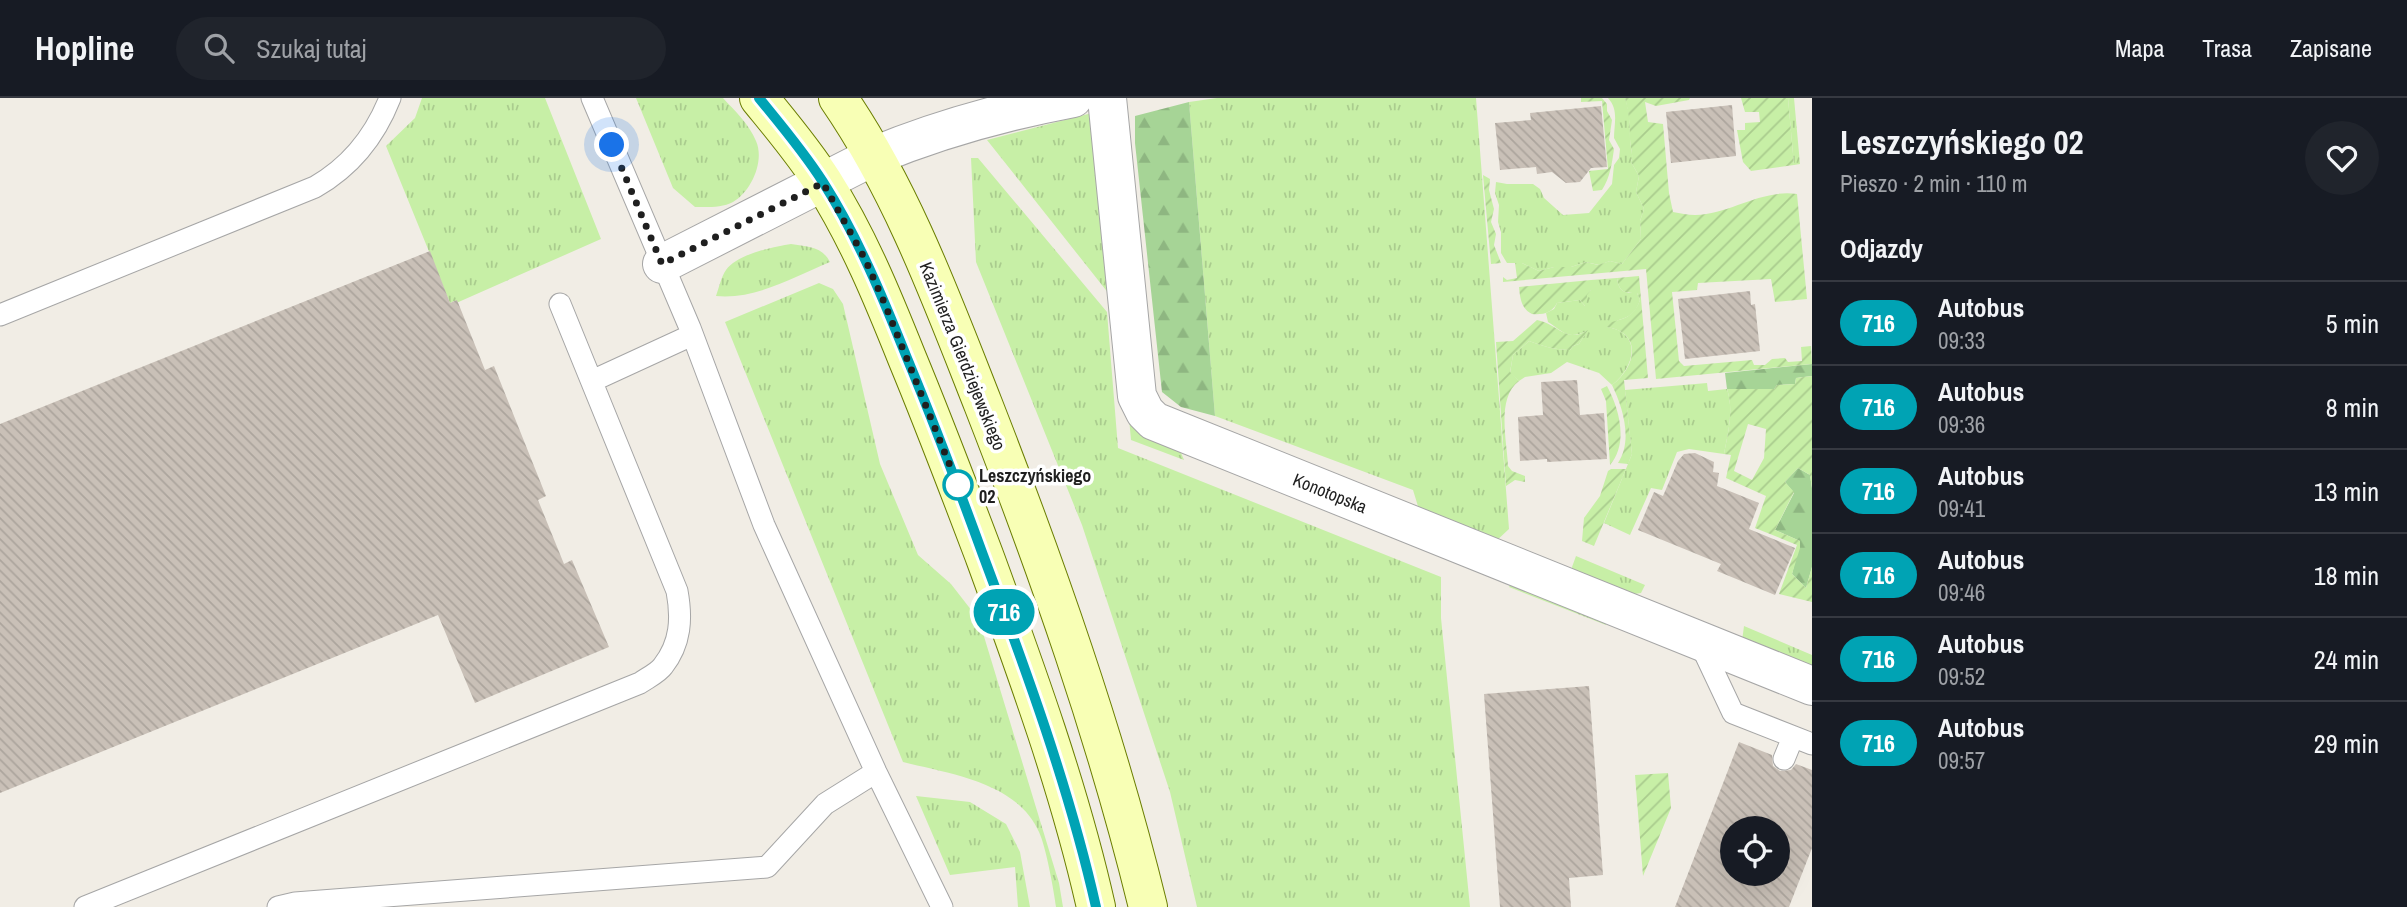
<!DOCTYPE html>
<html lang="pl">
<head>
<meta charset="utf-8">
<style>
  :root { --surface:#171b24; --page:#20242c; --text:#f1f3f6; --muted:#9ea1a6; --line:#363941 }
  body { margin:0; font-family:"Archivo Narrow",sans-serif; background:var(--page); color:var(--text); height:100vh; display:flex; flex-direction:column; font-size:26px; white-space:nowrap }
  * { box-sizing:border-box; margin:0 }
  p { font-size:23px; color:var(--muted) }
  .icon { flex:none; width:38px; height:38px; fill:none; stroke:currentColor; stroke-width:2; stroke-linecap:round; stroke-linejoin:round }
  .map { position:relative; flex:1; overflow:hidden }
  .panel { display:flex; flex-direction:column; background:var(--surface); width:595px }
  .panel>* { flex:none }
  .badge { padding:0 14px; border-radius:23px; font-size:24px; line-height:46px }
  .fabs { position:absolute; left:1720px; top:718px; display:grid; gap:14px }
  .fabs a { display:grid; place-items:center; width:70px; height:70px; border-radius:50%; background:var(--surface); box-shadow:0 7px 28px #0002; font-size:35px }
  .you { position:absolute; width:35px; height:35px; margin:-18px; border:5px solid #fff; border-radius:50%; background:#1a73e8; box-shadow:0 0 0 10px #1a73e833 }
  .map>.badge { position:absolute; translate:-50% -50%; box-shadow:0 0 0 4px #fff }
  h2 { padding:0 28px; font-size:26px; line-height:63px }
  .round { display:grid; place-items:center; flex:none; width:74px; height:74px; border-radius:37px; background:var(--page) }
  .summary { display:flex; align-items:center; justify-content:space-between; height:119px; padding:0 28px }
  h1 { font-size:33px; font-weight:700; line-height:52px }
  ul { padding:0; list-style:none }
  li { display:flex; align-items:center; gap:21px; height:84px; padding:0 28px; border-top:2px solid var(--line) }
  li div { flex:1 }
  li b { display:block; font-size:26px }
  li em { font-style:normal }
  li .badge { min-width:77px; font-weight:700; text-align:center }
  header { display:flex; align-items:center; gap:42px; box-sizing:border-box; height:98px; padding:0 35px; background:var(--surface); border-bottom:2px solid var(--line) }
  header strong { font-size:33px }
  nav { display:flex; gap:38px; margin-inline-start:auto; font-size:24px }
  .search { width:490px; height:63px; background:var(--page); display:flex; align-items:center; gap:18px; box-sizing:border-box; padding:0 24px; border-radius:38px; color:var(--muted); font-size:26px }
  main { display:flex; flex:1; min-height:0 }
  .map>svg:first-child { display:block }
</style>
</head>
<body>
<header>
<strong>Hopline</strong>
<div class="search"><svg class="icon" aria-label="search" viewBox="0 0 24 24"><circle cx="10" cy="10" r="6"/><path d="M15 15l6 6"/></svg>Szukaj tutaj</div>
<nav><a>Mapa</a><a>Trasa</a><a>Zapisane</a></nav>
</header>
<main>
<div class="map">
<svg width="1812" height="809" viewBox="0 0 1812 809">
  <defs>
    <pattern id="grass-tufts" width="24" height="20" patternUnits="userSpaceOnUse" patternTransform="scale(1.75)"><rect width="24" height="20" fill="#c7efa6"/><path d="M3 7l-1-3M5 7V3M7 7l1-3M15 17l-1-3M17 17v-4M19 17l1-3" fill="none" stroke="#aacc8e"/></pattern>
    <pattern id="forest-firs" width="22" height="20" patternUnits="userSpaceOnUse" patternTransform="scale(1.75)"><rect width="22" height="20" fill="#a6d496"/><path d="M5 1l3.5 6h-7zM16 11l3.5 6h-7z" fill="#8eb681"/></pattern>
    <pattern id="garden-furrows" width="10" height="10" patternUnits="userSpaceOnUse" patternTransform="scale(1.75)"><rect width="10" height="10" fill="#c7efa6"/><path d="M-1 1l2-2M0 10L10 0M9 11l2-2" fill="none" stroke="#aacc8e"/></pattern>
    <pattern id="building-back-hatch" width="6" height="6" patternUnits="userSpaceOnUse" patternTransform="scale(1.75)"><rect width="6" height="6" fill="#c9c0b7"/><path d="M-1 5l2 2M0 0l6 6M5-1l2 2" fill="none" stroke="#aca59d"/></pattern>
  </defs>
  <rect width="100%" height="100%" fill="#f1ede5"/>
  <path fill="url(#grass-tufts)" d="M 422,0 L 545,0 L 601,141 L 454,206 L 454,203 L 450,205 L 386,48 L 415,20 Z
    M 636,0 L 723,0 C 735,13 749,26 756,43 C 765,63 751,94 733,104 C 722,110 707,109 695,109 L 673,90 Z
    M 1217,0 L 1476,0 L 1509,431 L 1494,445 L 1421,418 L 1413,392 L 1215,318 L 1189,4 Z
    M 1608,0 L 1625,0 C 1630,15 1630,26 1630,41 C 1630,50 1634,56 1631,64 L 1639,78 L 1636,94 L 1644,111 L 1640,123 L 1641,141 L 1622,166 L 1610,163 L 1599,167 L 1586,164 L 1571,169 L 1554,169 L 1539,173 L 1522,165 L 1507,165 L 1501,155 L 1501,134 L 1498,124 L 1499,107 L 1495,95 L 1496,84 L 1507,86 L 1533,86 L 1540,91 L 1544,100 L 1563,117 L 1589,115 L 1612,86 L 1614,67 L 1619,60 L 1620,51 L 1614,40 C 1614,26 1619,12 1608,0 Z
    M 1788,0 L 1794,0 L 1800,66 L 1794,67 Z
    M 1092,15 L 1117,206 L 987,42 Z
    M 971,60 L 978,60 L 1107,214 L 1118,350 L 1441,479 L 1441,520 L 1470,809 L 1197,809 L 1170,694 L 1082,427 L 976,164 Z
    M 791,146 C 807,149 822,148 830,164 C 794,179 755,202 716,198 C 719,190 721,179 726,172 C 737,156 773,149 791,146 Z
    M 1617,180 C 1619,194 1624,195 1637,195 L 1640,202 C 1633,224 1621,217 1607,229 C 1643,235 1635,269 1612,287 L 1599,275 L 1567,264 L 1551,275 L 1525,279 L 1519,283 L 1510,275 L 1513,257 L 1529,243 C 1542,248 1556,252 1570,252 L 1573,248 L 1579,246 L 1587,233 C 1567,242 1564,234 1548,224 L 1546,215 L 1554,211 L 1557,205 L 1580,202 L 1585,208 L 1586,197 L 1591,192 L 1591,182 Z
    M 819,185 L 833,191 L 843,206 L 880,366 L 918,457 L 951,486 L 979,522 L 1059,785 L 1063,809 L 1056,809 C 1054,793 1046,749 1039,734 C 1017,684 950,676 903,664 L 725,224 Z
    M 1707,285 L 1708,293 L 1727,291 C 1734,312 1728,335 1724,356 L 1689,351 L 1677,354 L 1662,392 L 1651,390 L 1630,437 L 1604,425 L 1632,356 L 1625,292 Z
    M 1129,320 L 1176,343 L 1184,362 L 1131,342 Z
    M 1576,458 L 1645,487 L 1641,495 L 1634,496 L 1574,478 L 1572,469 Z
    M 1512,483 L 1605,522 L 1606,527 L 1509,489 Z
    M 1744,528 L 1812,557 L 1812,577 L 1742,543 Z
    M 916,698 L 970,704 L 1006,726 L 1020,754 L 1030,809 L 1018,809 L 1015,769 L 950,777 Z"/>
  <path fill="url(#forest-firs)" d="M 1189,4 L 1215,318 L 1181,309 L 1162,294 L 1135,45 L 1135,18 Z
    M 1812,266 L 1812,278 L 1796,280 L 1795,286 L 1777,287 L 1774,291 L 1727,291 L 1725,275 Z
    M 1798,370 L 1810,377 L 1812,390 L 1812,469 L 1806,490 L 1792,476 L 1800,443 L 1775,432 L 1794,395 L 1785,384 Z"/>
  <path fill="url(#garden-furrows)" fill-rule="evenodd" d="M 1581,0 L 1602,0 L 1607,6 L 1607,13 L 1612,22 L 1609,42 L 1614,51 C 1612,65 1610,80 1602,92 L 1593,93 L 1589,73 L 1608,71 L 1602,3 L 1581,4 Z
    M 1625,0 L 1690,0 L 1689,2 L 1656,8 L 1645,4 L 1648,24 L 1663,26 L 1669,95 L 1673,114 C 1680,115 1688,117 1695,117 C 1731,116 1760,91 1797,96 L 1807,201 L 1775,204 L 1771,181 L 1698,185 L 1697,192 L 1672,194 L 1679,263 L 1684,268 L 1752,262 L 1754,267 L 1765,267 L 1772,261 L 1785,260 L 1788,264 L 1802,263 L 1801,249 L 1811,248 L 1812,266 L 1656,281 L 1646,171 L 1503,184 L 1503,179 L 1507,182 L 1517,180 L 1515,165 L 1522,165 L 1539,173 L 1554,169 L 1571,169 L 1586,164 L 1598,167 L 1610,163 L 1622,166 L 1641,141 L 1640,123 L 1644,111 L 1636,94 L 1639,78 L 1631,64 C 1634,56 1630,50 1630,41 C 1630,26 1629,15 1625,0 Z
    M 1741,0 L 1788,0 L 1794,67 L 1751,73 L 1743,64 L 1737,32 L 1745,32 L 1745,25 L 1760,24 L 1759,14 L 1745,14 Z
    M 1483,77 L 1490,81 L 1489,92 L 1494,111 L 1491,124 L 1496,136 L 1494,147 L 1501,165 L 1491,166 Z
    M 1639,178 L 1648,280 L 1624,282 L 1632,356 L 1628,366 L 1618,365 C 1633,342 1623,310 1612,287 C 1636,269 1643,235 1607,229 L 1608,225 C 1624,221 1634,219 1640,202 L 1637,195 C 1624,195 1619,194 1617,180 Z
    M 1591,182 L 1591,192 L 1587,197 L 1586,209 L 1580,202 L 1557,205 C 1552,215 1543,217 1532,216 C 1521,211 1520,199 1519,189 Z
    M 1537,222 C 1558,226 1566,246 1588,232 L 1579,246 L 1573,248 L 1570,252 C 1556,252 1542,248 1529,243 L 1513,257 L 1510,274 L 1519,283 C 1496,300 1507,343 1508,368 L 1512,373 L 1525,378 L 1525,384 L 1515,382 L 1506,388 L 1496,244 L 1513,243 Z
    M 1812,278 L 1812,390 L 1810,377 L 1798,370 L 1785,384 L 1794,394 L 1775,432 L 1800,443 L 1800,450 L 1792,476 L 1806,490 L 1812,469 L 1812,504 L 1779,496 L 1797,447 L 1755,430 L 1766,398 L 1726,380 L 1731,357 L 1724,356 C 1728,335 1734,312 1727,291 L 1774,291 L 1777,287 L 1795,286 L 1796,280 ZM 1748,326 L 1766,331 L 1764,360 L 1752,382 L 1734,373 Z
    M 1607,288 C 1619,310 1629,345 1610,367 L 1606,303 L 1601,291 Z
    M 1611,371 L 1626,371 L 1594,448 L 1582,443 L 1584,420 L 1600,398 L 1608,373 Z
    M 1668,675 L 1671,710 L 1643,778 L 1635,677 Z"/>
  <path fill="url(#building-back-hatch)" fill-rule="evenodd" d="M 1732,7 L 1736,58 L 1671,65 L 1666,14 Z
    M 1601,8 L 1607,69 L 1591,70 L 1580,84 L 1566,85 L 1552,74 L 1537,76 L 1536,69 L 1500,72 L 1495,25 L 1531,22 L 1530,15 Z
    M 430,153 L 450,205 L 457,202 L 485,272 L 494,268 L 546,398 L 538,402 L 564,466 L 572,462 L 609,549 L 475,605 L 438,517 L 0,695 L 0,326 Z
    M 1750,193 L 1751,207 L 1755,206 L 1760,253 L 1685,261 L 1678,201 Z
    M 1577,282 L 1580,317 L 1604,315 L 1607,361 L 1547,364 L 1547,361 L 1520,363 L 1518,319 L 1543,317 L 1541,284 Z
    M 1695,355 L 1714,364 L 1713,374 L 1719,375 L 1717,388 L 1759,405 L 1749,431 L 1795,450 L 1775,497 L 1717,473 L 1721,466 L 1638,432 L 1654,394 L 1663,398 L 1678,363 L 1684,356 Z
    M 1589,588 L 1603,777 L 1569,780 L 1571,809 L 1500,809 L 1484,596 Z
    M 1739,644 L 1772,657 L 1773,668 L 1780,673 L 1791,672 L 1796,666 L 1812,672 L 1812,750 L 1789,809 L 1675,809 ZM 1732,730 L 1778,730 L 1778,775 L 1732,775 Z"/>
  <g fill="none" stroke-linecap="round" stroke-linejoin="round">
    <g stroke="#a6a6a6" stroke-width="23">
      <path id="lane" d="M 592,0 L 690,230 L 764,427 L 876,674 L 942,809
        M 0,217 L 315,89 C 350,69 375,38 390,0
        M 592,283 L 692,237
        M 1699,543 L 1733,615 L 1812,646
        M 1784,661 L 1793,639
        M 85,809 L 640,585 C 647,580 658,575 663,568 C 681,545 682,520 677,493 L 560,206
        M 278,809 L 295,805 L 767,769 L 825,706 L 876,674"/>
    </g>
    <g stroke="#a6a6a6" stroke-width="40">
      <path id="street" d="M 1107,0 L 1137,298 L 1145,314 L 1154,323 L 1812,588
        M 662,166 L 874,58 C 939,31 1005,13 1073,0"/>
    </g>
    <g stroke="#6a7d00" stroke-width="40">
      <path id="secondary" d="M 759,0 C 781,27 804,54 823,84 C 858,139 883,200 907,260 C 934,325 959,391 984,457 C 1026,572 1069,689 1096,809
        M 838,0 C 902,93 942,202 983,306 C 1047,470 1106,637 1148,809"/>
    </g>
    <use href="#lane" stroke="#fff" stroke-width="21"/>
    <use href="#street" stroke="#fff" stroke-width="38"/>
    <use href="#secondary" stroke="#f8ffb5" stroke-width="38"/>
  </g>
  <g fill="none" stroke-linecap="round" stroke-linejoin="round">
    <g stroke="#fff" stroke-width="16">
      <path id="line" d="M 759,0 C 781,27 804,54 823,84 C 858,139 883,200 907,260 C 934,325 959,391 983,457 C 1026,572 1069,689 1096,809"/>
    </g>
    <use href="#line" stroke="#00a3b4" stroke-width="10"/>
    <path stroke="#1f1f1f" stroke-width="7" stroke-dasharray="0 12.6" d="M 612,47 L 662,166 L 823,85 L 865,161 L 884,204 L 959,390 L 958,387"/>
  </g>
  <circle fill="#fff" stroke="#00a3b4" stroke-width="3.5" cx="958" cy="387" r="14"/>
  <g text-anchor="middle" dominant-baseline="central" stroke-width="7" stroke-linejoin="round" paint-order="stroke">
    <g font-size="18" fill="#1f1f1f" stroke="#fff">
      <text transform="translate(963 258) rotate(68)">Kazimierza Gierdziejewskiego</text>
      <text transform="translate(1330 395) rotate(22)">Konotopska</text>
    </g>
    <g font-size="18" font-weight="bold" fill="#1f1f1f" stroke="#fff" text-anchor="start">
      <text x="979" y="377">Leszczyńskiego<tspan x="979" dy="21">02</tspan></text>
    </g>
  </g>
</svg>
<div class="fabs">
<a><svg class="icon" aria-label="locate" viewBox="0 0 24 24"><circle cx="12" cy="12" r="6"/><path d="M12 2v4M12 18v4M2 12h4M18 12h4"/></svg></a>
</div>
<div class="you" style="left:612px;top:47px"></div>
<b class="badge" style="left:1004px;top:514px;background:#00a3b4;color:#fff">716</b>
</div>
<section class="panel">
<div class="summary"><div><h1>Leszczyńskiego 02</h1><p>Pieszo · 2 min · 110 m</p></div><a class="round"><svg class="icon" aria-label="heart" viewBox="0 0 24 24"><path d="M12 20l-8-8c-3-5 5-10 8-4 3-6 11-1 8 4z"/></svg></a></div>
<h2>Odjazdy</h2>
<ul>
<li><span class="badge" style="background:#00a3b4;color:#fff">716</span><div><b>Autobus</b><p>09:33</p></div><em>5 min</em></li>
<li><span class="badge" style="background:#00a3b4;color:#fff">716</span><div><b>Autobus</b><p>09:36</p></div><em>8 min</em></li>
<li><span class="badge" style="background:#00a3b4;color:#fff">716</span><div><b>Autobus</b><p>09:41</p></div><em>13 min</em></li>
<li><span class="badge" style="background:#00a3b4;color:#fff">716</span><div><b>Autobus</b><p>09:46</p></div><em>18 min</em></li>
<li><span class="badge" style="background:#00a3b4;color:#fff">716</span><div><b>Autobus</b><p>09:52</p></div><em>24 min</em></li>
<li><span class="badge" style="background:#00a3b4;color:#fff">716</span><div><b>Autobus</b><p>09:57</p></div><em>29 min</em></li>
</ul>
</section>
</main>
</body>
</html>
